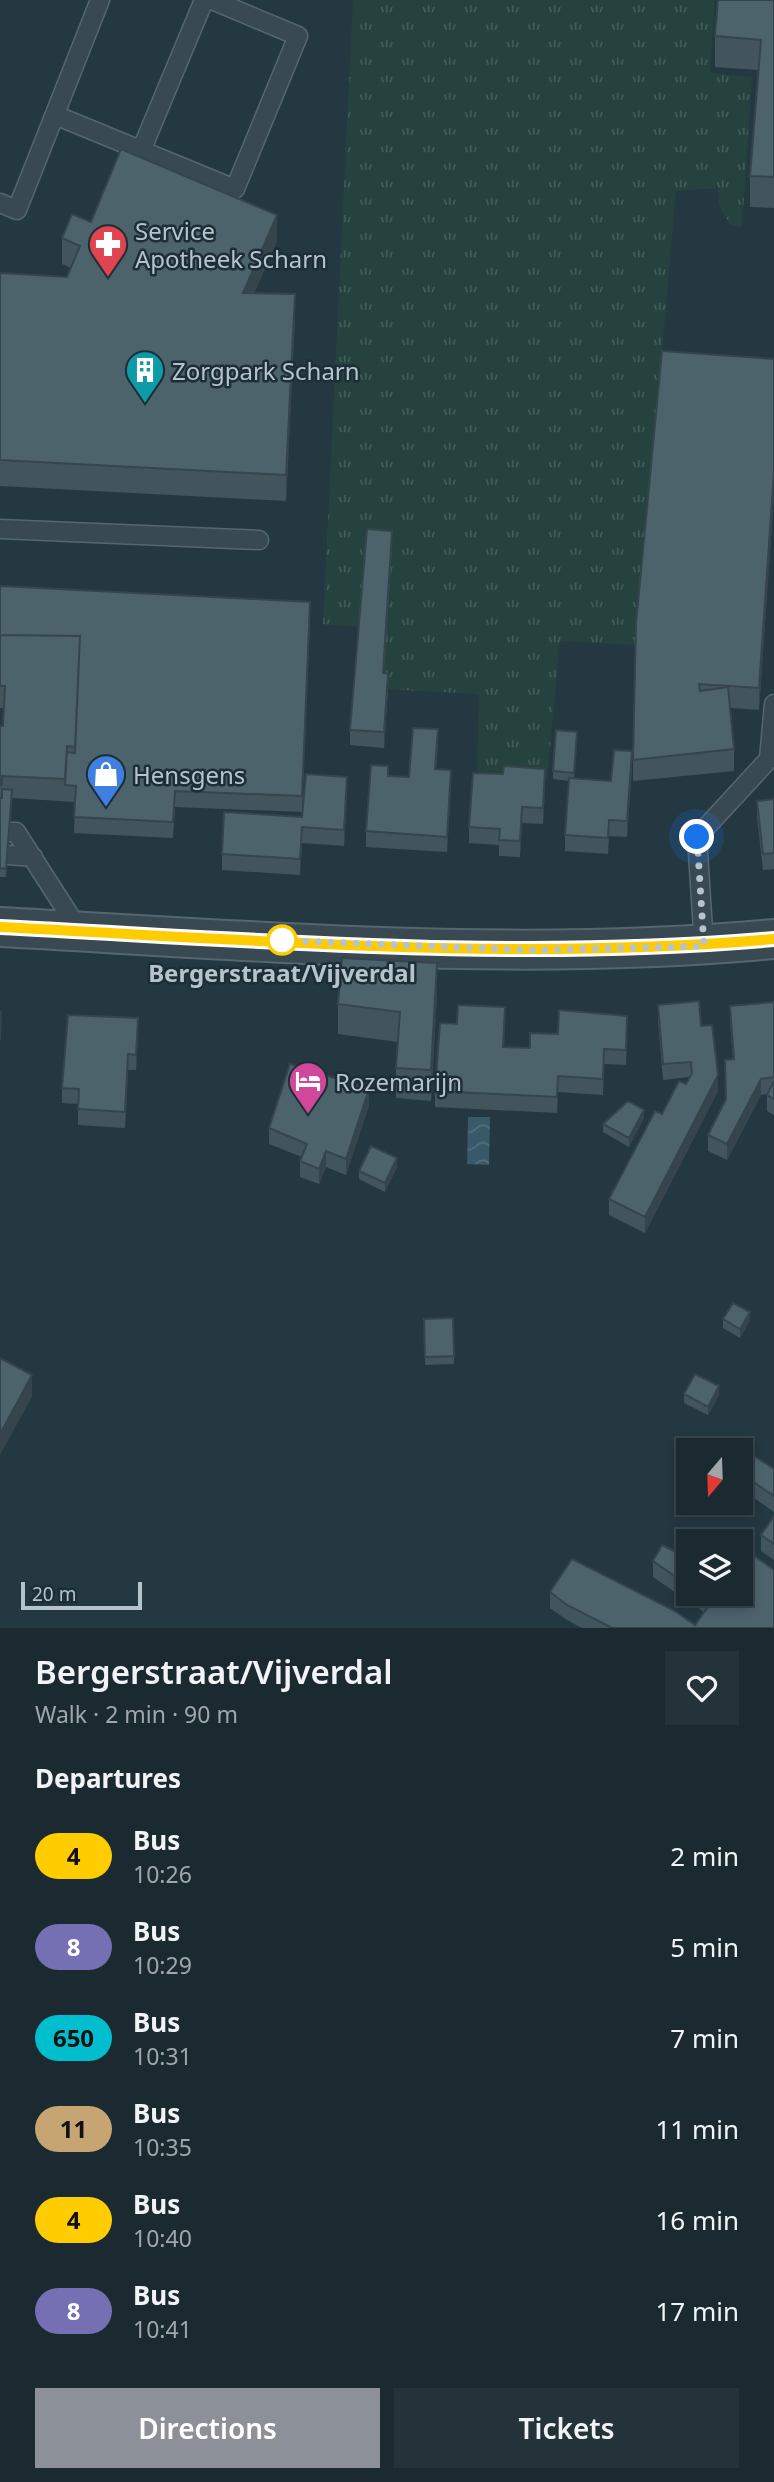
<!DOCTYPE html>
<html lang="en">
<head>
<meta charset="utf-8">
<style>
  :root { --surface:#1b2a31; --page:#243239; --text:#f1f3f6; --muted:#a0a7ab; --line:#39464d; --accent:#8c9099 }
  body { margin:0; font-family:"Noto Sans",sans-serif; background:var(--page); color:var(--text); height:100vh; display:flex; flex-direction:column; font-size:26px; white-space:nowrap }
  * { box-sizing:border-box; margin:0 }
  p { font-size:23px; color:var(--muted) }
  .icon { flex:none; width:38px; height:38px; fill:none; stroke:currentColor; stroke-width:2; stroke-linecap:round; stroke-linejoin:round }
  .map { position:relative; height:1628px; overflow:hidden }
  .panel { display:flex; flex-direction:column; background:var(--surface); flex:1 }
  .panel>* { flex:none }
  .badge { padding:0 14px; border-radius:23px; font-size:24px; line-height:46px }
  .needle { width:46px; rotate:199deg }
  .buttons { position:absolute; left:676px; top:1438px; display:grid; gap:14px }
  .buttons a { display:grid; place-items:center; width:77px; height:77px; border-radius:0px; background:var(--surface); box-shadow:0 4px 10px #0003,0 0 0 2px var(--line); font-size:35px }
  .scale { position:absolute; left:21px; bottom:18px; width:121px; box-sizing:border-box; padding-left:7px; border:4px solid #b5c3cb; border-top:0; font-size:19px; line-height:24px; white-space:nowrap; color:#b5c3cb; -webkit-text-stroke:5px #1d2e36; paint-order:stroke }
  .you { position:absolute; width:35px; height:35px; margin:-18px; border:5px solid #fff; border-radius:50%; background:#1a73e8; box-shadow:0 0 0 10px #1a73e833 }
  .map>.badge { position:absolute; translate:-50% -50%; box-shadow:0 0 0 4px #fff }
  h2 { padding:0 35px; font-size:26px; line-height:63px }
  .round { display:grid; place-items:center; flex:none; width:74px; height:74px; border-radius:0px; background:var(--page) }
  .head { display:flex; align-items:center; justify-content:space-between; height:119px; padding:0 35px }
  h1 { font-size:33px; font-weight:600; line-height:52px }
  .cta { display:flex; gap:14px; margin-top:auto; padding:14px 35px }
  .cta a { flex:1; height:80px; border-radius:0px; background:var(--accent); color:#fff; font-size:28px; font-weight:600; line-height:80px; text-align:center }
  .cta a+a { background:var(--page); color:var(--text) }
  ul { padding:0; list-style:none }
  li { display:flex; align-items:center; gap:21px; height:91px; padding:0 35px }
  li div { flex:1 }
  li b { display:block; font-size:26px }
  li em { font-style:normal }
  li .badge { min-width:77px; font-weight:700; text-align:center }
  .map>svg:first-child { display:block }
</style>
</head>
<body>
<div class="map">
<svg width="774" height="1628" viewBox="0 0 774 1628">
  <defs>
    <pattern id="grass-tufts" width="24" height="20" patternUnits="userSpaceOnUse" patternTransform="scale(1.75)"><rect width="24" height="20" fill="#26423e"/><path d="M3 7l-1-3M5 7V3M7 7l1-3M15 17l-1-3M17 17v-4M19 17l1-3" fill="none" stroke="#435c59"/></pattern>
    <pattern id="water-waves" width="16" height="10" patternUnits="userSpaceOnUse" patternTransform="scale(1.75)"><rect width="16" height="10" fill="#375969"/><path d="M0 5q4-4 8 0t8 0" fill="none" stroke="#526f7d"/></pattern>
  </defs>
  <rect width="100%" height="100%" fill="#243841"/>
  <path fill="url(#grass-tufts)" d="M 353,0 L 715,0 L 710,73 L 752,77 L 742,227 L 731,226 L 719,205 L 718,188 L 676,191 L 636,645 L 560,641 L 547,779 L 477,771 L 479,694 L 383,689 L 360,627 L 323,624 Z"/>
  <path fill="url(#water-waves)" d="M 468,1117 L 490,1117 L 489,1165 L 467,1164 Z"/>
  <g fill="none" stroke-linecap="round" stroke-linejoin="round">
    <g stroke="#56666e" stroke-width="21">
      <path id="service" d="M 55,115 L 235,189 L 298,36 L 212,0
        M 141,151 L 204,0
        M 0,203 L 17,210 L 100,0
        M 0,529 L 259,540
        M 10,832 L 16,832 L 79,930
        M 8,855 L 33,857
        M 704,946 L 697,837 L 769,759 L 774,704"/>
    </g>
    <g stroke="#56666e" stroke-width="42">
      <path id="tertiary" d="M 0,927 C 257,941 517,963 774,939"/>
    </g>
    <use href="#service" stroke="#394951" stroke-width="18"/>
    <use href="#tertiary" stroke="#394951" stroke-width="38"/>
  </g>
  <path fill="#42555d" d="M 774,0 L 774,208 L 750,207 L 750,176 L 758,70 L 715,67 L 715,36 Z
    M 91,222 L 277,241 L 254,293 L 295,320 L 286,501 L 0,486 L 0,273 L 67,277 L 71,268 L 62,264 L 62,238 Z
    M 774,359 L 774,494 L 759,710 L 730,708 L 734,749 L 734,771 L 633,781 L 633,760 Z
    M 392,546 L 384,673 L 388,689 L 384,748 L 350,745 L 350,730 Z
    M 0,586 L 310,618 L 302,812 L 175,807 L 173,838 L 74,833 L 75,802 L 12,798 L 6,877 L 0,877 L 0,726 L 3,726 L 4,708 L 0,708 Z
    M 577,740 L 574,778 L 611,781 L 632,767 L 627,837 L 609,836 L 608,854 L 565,851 L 565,835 L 569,781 L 553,779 L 553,771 Z
    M 438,745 L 436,769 L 451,786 L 447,852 L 366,847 L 366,831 L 388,776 L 409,777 Z
    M 545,785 L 543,824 L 522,823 L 520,857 L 499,856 L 499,845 L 469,843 L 469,827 Z
    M 347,792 L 344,846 L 302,843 L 300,875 L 222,870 L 222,854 L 302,817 Z
    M 774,799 L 774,869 L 763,870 L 757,817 L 757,801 Z
    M 437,994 L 431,1101 L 396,1098 L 396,1068 L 398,1042 L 338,1034 L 338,1004 Z
    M 774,1002 L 774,1115 L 767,1111 L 767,1094 L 761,1095 L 727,1160 L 708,1151 L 708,1135 L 726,1100 L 733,1059 L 730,1022 L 730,1006 Z
    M 658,1005 L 701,1026 L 718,1091 L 645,1233 L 609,1215 L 609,1199 L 662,1114 L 686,1084 L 689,1077 L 663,1080 L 658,1020 Z
    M 505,1022 L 504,1047 L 530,1048 L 558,1034 L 627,1032 L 626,1065 L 604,1064 L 603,1095 L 558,1092 L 557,1113 L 435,1107 L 435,1091 L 457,1024 Z
    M 138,1034 L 136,1070 L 128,1070 L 125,1128 L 78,1125 L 78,1104 L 62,1103 L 62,1088 Z
    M 369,1105 L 346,1175 L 326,1167 L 319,1184 L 300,1177 L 300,1161 L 302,1157 L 269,1144 L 269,1128 Z
    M 644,1118 L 629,1147 L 603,1132 L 603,1124 Z
    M 397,1167 L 385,1192 L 359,1179 L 359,1171 Z
    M 424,1319 L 454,1356 L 454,1364 L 425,1365 Z
    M 723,1319 L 750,1320 L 740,1338 L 723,1328 Z
    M 684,1394 L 719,1395 L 708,1415 L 684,1403 Z
    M 740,1457 L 774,1469 L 774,1512 L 740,1488 Z
    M 774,1516 L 774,1560 L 761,1551 L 761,1535 Z
    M 688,1551 L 688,1594 L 740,1594 L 774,1628 L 582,1628 L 567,1620 L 550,1608 L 550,1592 L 695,1625 L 704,1612 L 653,1577 L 653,1561 L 684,1556 Z"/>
  <path fill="#36454c" d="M 277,215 L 277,241 L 243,319 L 243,293 Z
    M 295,294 L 295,320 L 286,501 L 286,475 Z
    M 774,472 L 774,494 L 759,710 L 759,688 Z
    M 392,531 L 392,546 L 383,689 L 383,673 Z
    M 310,602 L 310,618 L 302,812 L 302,796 Z
    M 388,674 L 388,689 L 384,748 L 384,732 Z
    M 438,729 L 438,745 L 435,785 L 435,769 Z
    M 632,751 L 632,767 L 627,837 L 627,821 Z
    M 545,769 L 545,785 L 543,824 L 543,808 Z
    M 451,770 L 451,786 L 447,852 L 447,837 Z
    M 347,777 L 347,792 L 344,846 L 344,830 Z
    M 522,807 L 522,823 L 520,857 L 520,841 Z
    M 302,827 L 302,843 L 300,875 L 300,859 Z
    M 437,963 L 437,994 L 431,1101 L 431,1070 Z
    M 138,1018 L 138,1034 L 136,1070 L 136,1055 Z
    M 718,1075 L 718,1091 L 645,1233 L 645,1217 Z
    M 761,1079 L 761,1095 L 727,1160 L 727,1144 Z
    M 369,1089 L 369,1105 L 346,1175 L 346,1159 Z
    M 644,1110 L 644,1118 L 629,1147 L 629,1138 Z
    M 326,1151 L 326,1167 L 319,1184 L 319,1169 Z
    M 397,1158 L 397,1167 L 385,1192 L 385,1183 Z
    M 750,1312 L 750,1320 L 740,1338 L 740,1329 Z
    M 32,1375 L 32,1397 L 0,1455 L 0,1434 Z
    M 719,1386 L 719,1395 L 708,1415 L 708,1407 Z"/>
  <path fill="#4d636c" stroke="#36454c" stroke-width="2" d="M 718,0 L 774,0 L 774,177 L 750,176 L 761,40 L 715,36 Z
    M 121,149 L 277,215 L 243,293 L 295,294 L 286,475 L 0,460 L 0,273 L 67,277 L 80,246 L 62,238 L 72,214 L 91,222 Z
    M 662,351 L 774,359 L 774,472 L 759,688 L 699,684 L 700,691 L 728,687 L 734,749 L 633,760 L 636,624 Z
    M 367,529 L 392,531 L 383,673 L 388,674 L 384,732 L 350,730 Z
    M 0,586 L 310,602 L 302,796 L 175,791 L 173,822 L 74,817 L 76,786 L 65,785 L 67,752 L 75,753 L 80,636 L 0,635 Z
    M 0,635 L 80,636 L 75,747 L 67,746 L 65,779 L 2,776 L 2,785 L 0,785 L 0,726 L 3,726 L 5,686 L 0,686 Z
    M 413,728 L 438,729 L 435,769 L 451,770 L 447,837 L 366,831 L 371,765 L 388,766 L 388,776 L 409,777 Z
    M 556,730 L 577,732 L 574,773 L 553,771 Z
    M 614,750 L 632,751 L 627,821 L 609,820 L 608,838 L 565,835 L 569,778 L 611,781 Z
    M 504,766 L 545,769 L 543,808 L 522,807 L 520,841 L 499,840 L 500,829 L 469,827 L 473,773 L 503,774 Z
    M 306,774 L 347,777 L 344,830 L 302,827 L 300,859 L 222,854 L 224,812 L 302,817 Z
    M 2,789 L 12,790 L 6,869 L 0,868 L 0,798 L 2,798 Z
    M 774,799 L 774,853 L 763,854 L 757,801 Z
    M 342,958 L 437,963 L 431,1070 L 396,1068 L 400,1012 L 338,1004 Z
    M 699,1001 L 701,1026 L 712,1025 L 718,1075 L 645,1217 L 609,1199 L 655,1111 L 662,1114 L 679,1081 L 686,1084 L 692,1073 L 691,1062 L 663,1064 L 658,1005 Z
    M 774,1002 L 774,1077 L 761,1079 L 727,1144 L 708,1135 L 726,1099 L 725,1060 L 734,1059 L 730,1006 Z
    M 458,1005 L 505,1007 L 503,1047 L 530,1048 L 530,1033 L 558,1034 L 559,1010 L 627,1016 L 626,1050 L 604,1049 L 603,1079 L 558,1076 L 557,1097 L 435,1091 L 440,1023 L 457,1024 Z
    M 0,1012 L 1,1012 L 0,1040 Z
    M 68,1015 L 138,1018 L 136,1055 L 128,1054 L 125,1112 L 78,1109 L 79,1089 L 62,1088 Z
    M 290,1064 L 369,1089 L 346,1159 L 326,1151 L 319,1169 L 300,1161 L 307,1144 L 269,1128 Z
    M 774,1081 L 774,1099 L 767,1095 Z
    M 628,1101 L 644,1110 L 629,1138 L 603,1124 Z
    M 371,1146 L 397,1158 L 385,1183 L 359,1171 Z
    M 733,1303 L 750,1312 L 740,1329 L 723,1319 Z
    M 453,1318 L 454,1356 L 425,1357 L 424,1319 Z
    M 0,1358 L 32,1375 L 0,1434 Z
    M 695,1374 L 719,1386 L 708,1407 L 684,1394 Z
    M 745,1450 L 774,1469 L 774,1496 L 740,1473 L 740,1457 Z
    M 774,1516 L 774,1544 L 761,1535 Z
    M 662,1545 L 684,1556 L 688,1551 L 688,1585 L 653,1561 Z
    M 749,1552 L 774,1570 L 774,1628 L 612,1628 L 567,1605 L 550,1592 L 572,1559 L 675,1611 L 695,1625 L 712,1601 L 702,1594 L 740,1594 L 740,1565 Z"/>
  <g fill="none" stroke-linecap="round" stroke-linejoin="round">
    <g stroke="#fff" stroke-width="16">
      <path id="line" d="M 0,927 C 257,940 517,962 774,939"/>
    </g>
    <use href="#line" stroke="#fc0" stroke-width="10"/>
    <path stroke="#b5c3cb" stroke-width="7" stroke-dasharray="0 12.6" d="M 282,940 L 275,940 L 530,950 L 704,946 L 697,837"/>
  </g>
  <defs>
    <g id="pharmacy-pin" transform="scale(2.0125)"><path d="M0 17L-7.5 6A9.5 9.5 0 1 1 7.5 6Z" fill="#e0444e" stroke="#1d2e36"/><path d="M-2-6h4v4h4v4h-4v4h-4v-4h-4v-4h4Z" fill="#fff"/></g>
    <g id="building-pin" transform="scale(2.0125)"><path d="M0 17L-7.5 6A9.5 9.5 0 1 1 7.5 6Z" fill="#0f9aa8" stroke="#1d2e36"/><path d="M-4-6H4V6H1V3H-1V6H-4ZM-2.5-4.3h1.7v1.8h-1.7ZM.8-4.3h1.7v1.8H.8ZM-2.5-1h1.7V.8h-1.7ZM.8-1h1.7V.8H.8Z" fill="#fff"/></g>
    <g id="shop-pin" transform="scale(2.0125)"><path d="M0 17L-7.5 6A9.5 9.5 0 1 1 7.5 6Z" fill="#3f7fe0" stroke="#1d2e36"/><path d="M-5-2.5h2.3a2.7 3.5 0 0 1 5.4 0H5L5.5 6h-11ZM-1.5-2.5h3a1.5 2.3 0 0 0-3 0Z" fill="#fff"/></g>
    <g id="hotel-pin" transform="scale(2.0125)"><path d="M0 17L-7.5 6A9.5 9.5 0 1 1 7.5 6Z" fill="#d1479c" stroke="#1d2e36"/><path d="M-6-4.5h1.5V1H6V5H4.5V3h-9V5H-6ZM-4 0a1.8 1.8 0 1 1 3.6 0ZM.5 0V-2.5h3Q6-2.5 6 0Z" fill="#fff"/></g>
  </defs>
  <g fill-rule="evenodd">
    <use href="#pharmacy-pin" x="108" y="244"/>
    <use href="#building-pin" x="145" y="370"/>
    <use href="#shop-pin" x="106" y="774"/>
    <use href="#hotel-pin" x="308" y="1081"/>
  </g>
  <circle fill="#fff" stroke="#fc0" stroke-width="3.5" cx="282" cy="940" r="14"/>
  <g text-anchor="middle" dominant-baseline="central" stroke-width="5" stroke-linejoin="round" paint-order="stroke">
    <g font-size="24" fill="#b5c3cb" stroke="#1d2e36" text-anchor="start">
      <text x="135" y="230">Service<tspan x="135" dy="28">Apotheek Scharn</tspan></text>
      <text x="172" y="370">Zorgpark Scharn</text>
      <text x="133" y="774">Hensgens</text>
      <text x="335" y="1081">Rozemarijn</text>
    </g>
    <g font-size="24" font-weight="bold" fill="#b5c3cb" stroke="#1d2e36">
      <text x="282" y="972">Bergerstraat/Vijverdal</text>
    </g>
  </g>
</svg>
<div class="buttons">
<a><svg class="needle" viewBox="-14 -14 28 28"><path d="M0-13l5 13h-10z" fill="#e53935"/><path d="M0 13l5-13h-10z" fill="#a0a7ab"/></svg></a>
<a><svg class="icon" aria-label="layers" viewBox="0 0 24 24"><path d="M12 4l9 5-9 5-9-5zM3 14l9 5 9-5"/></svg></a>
</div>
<div class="scale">20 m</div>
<div class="you" style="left:697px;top:837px"></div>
</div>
<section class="panel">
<div class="head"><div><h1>Bergerstraat/Vijverdal</h1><p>Walk · 2 min · 90 m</p></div><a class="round"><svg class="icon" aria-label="heart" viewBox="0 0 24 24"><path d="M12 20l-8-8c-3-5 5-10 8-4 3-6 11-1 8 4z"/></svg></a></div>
<h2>Departures</h2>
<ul>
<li><span class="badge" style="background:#fc0;color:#111">4</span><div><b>Bus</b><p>10:26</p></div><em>2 min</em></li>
<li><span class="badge" style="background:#7570b3;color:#fff">8</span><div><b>Bus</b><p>10:29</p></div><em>5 min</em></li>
<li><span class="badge" style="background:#00becd;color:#111">650</span><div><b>Bus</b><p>10:31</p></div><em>7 min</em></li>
<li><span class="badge" style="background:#c6a572;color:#111">11</span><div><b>Bus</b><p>10:35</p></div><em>11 min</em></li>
<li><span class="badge" style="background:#fc0;color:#111">4</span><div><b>Bus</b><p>10:40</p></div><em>16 min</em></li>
<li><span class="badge" style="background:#7570b3;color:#fff">8</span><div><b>Bus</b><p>10:41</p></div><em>17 min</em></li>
</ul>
<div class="cta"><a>Directions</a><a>Tickets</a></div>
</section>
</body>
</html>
